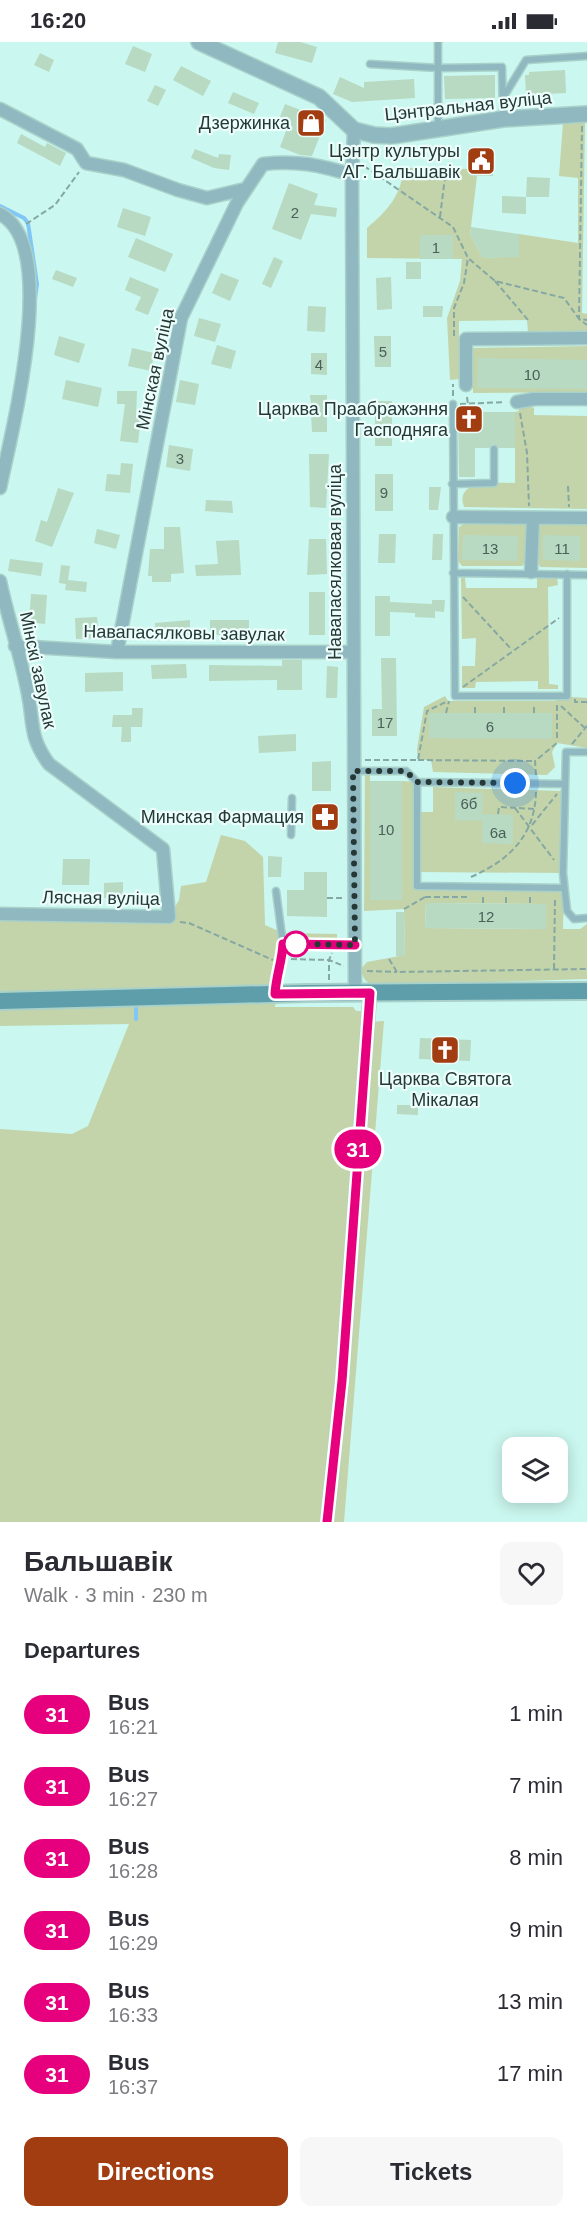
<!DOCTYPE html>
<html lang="en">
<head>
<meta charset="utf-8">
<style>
  :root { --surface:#fff; --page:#f7f7f7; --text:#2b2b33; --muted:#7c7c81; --accent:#a23d12 }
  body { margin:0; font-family:Helvetica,sans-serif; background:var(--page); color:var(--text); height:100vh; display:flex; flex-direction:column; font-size:22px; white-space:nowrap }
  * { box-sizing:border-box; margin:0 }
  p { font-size:20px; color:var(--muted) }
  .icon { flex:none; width:33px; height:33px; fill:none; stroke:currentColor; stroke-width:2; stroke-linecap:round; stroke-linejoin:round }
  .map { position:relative; height:1480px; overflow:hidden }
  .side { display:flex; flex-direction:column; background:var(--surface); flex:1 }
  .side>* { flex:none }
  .badge { padding:0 12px; border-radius:20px; font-size:21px; line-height:39px }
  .tools { position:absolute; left:502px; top:1395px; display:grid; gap:12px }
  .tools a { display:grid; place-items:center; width:66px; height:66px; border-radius:12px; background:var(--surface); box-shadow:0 3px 15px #0003; font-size:30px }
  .you { position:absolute; width:30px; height:30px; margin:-15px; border:4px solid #fff; border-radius:50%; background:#1a73e8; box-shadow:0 0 0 9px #1a73e833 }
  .map>.badge { position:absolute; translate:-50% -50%; box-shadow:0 0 0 3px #fff }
  h2 { padding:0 24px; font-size:22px; line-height:54px }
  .round { display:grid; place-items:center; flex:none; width:63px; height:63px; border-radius:12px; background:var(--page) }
  .summary { display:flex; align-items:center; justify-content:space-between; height:102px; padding:0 24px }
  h1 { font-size:28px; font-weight:800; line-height:45px }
  .cta { display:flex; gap:12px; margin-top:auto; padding:12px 24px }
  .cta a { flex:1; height:69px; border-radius:12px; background:var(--accent); color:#fff; font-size:24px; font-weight:800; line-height:69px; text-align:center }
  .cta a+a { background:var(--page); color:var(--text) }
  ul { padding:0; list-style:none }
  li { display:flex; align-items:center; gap:18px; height:72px; padding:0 24px }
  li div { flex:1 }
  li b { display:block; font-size:22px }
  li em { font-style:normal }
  li .badge { min-width:66px; font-weight:700; text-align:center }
  .status { display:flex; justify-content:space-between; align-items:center; height:42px; padding:0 30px; background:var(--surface); direction:ltr }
  .status svg { height:16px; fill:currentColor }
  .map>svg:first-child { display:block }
</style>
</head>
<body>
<div class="status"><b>16:20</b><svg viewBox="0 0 49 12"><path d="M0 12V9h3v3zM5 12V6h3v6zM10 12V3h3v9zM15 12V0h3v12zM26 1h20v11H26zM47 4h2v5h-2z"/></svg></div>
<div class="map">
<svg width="587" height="1480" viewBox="0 0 587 1480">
  <rect width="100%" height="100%" fill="#caf7ef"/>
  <path fill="#c3d4aa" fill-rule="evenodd" d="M 563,81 L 585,81 L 582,271 L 587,272 L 587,291 L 528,290 L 527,278 L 459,279 L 459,337 L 450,338 L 447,276 L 460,239 L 462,217 L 367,216 L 367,186 C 389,167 400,155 404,126 L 469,127 L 469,134 L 477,134 L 470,193 L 483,216 L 519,214 L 519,192 L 578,201 L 578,136 L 559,134 Z
    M 587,304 L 587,350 L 473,351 L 473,306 Z
    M 517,360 L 534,366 L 534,373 L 587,374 L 587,467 L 464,465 C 454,436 498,441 515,441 L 515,370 L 519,369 Z
    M 587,479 L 587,526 L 540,525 C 535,512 533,492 540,480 Z
    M 465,481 L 522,481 L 527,483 L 528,518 L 522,524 L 462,524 L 458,519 L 459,485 Z
    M 537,534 L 557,536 L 558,543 L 548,545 L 549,642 L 558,643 L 558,647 L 538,647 L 538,639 L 476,640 L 475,646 L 462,646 L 462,624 L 475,624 L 476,596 L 462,597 L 461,536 L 465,536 L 466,546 L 537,546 Z
    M 445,654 L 448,659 L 556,659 L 557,654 L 587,656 L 587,706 L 557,701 L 552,710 L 555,725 L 547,733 L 433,730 L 431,718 L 418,718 L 417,707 L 424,665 Z
    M 365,729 L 370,729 L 370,858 L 402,858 L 402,739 L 417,740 L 417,770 L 433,770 L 433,745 L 562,749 L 563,831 L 417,830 L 417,843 L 564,846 L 563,887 L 580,887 L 587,882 L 587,937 L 373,944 L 365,938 L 360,928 L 367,920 L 405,913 L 404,867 L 364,869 ZM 426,861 L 546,862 L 546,887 L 425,886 Z
    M 221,793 L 245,799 L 263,815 L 265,883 L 283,891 L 337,892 L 337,903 L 283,902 L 275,965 L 353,965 L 356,969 L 368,969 L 367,980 L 384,979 L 344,1480 L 0,1480 L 0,1087 L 72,1092 L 88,1084 L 129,982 L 0,984 L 0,872 L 169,875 L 179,858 L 181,844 L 206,840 Z"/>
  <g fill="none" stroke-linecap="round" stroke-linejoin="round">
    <path stroke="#80c6f7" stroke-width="4" d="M 0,164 L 24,176 L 28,181 L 37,242 L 35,257
      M 136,977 L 136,960"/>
  </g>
  <path fill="#b8d9c2" d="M 278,0 L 300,0 L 317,5 L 312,21 L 275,11 Z
    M 133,4 L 152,12 L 145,30 L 125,22 Z
    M 40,11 L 54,18 L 49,30 L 34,23 Z
    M 181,24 L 211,39 L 203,54 L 173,38 Z
    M 565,28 L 566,51 L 526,53 L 525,33 L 529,33 L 529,30 Z
    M 495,33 L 495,56 L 445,57 L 444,34 Z
    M 340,35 L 364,46 L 364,40 L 414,37 L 415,56 L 352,60 L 333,52 Z
    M 155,43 L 166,48 L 158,64 L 147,59 Z
    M 233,50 L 259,61 L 254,72 L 228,61 Z
    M 285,62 L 326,78 L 312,114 L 300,113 L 280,105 L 288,84 L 278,80 Z
    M 21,92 L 45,105 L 47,101 L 66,111 L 60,124 L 17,101 Z
    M 195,107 L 218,116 L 219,112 L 231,113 L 229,128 L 214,126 L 191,116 Z
    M 468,107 L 493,107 L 493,134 L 469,134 Z
    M 527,135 L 550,136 L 549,155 L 526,155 Z
    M 289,141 L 318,152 L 314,163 L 337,166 L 336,175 L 311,172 L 301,198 L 272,187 Z
    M 502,154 L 526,155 L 526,172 L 502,171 Z
    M 123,166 L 151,175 L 145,194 L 117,185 Z
    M 471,185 L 519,192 L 519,215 L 483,216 L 470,193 Z
    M 420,193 L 453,193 L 453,217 L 420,217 Z
    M 136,196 L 173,212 L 165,230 L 128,215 Z
    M 274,215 L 283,219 L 271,246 L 262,242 Z
    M 406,220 L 421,220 L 421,237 L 406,237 Z
    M 56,228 L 77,236 L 73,245 L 52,237 Z
    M 221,231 L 239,238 L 230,259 L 212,251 Z
    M 130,235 L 159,247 L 148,273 L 135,268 L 141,255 L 125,248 Z
    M 391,235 L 392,267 L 377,268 L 376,236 Z
    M 308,264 L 326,265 L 325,290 L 307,289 Z
    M 423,264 L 443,264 L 442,275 L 423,275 Z
    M 199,276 L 221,282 L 215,300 L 194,294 Z
    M 59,294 L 85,302 L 79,321 L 54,313 Z
    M 374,294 L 391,294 L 391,325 L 375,325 Z
    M 217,303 L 236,309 L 231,327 L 211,322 Z
    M 132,306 L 154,311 L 151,329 L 128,324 Z
    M 311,311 L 327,311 L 327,333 L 311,332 Z
    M 478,316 L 587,318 L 587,347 L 477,346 Z
    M 66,338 L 102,346 L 98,365 L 62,357 Z
    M 180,338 L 199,342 L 195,363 L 176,360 Z
    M 117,349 L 137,349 L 136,375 L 141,375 L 138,401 L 120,399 L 125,362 L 117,362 Z
    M 310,353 L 327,353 L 327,390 L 312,390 L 311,372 L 302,372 L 302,363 L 311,363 Z
    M 375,359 L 392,359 L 392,404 L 375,404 Z
    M 447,361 L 447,373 L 411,374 L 411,362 Z
    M 458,370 L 515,370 L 515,406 L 499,406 L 493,402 L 489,406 L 475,406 L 475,435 L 459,435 Z
    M 169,403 L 193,407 L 190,429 L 166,425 Z
    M 309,412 L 329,412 L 326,466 L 310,465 Z
    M 121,421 L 133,422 L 130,451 L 105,449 L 107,432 L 120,433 Z
    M 375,432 L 393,432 L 393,469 L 375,469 Z
    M 429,445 L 441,445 L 438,468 L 429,468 Z
    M 58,446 L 74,451 L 52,505 L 35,499 L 41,478 L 47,480 Z
    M 206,458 L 232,459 L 233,471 L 205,469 Z
    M 164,485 L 180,485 L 184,531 L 171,532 L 171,540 L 152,540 L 152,534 L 148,534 L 150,507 L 164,507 Z
    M 97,487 L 120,493 L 116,507 L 94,501 Z
    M 379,492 L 396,492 L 395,521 L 378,521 Z
    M 433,492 L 443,492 L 442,518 L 432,518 Z
    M 463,493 L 518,494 L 517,519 L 462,518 Z
    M 543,493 L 580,494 L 580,519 L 543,518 Z
    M 309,497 L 326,497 L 327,532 L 307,533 Z
    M 239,498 L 241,533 L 196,534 L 195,523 L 218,522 L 216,499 Z
    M 10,517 L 43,521 L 41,534 L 8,529 Z
    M 61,523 L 70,524 L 68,538 L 87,540 L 86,550 L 65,548 L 66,542 L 59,541 Z
    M 309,550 L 325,550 L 325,593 L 309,593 Z
    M 31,552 L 47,553 L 45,582 L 29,580 Z
    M 375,554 L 390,554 L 390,560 L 432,562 L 432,558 L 445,558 L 444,570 L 435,569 L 435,576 L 415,575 L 415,571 L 390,570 L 390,594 L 375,594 Z
    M 97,575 L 99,596 L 76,597 L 75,576 Z
    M 190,578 L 190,594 L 156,596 L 155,581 Z
    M 210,578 L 249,578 L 249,592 L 210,593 Z
    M 381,616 L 396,616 L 397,694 L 372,694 L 372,667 L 382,667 Z
    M 282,618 L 302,618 L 302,648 L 277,648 L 277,638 L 209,639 L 209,623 L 282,624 Z
    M 186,622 L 187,636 L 152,637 L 151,623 Z
    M 327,624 L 338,625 L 337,656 L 326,656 Z
    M 123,630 L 123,649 L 85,650 L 85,631 Z
    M 132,666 L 143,666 L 142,685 L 131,685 L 131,700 L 121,700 L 122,685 L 112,685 L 113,673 L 132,673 Z
    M 429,671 L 552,671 L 552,697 L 429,696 Z
    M 296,692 L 296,709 L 259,711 L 258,694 Z
    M 331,719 L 331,749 L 312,749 L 312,720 Z
    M 370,739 L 402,739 L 402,858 L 370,858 Z
    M 455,750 L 483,751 L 482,779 L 455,778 Z
    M 310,768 L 328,768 L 328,786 L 311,786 Z
    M 482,772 L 513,773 L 513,802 L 482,801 Z
    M 268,814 L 282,815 L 281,835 L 268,835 Z
    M 63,817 L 90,817 L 89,843 L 62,843 Z
    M 304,830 L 327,830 L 327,875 L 287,874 L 287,848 L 304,848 Z
    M 123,840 L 123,856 L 104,856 L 104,841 Z
    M 426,861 L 546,862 L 546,887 L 425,886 Z
    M 396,870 L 404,870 L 405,914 L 396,914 Z
    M 420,996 L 471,998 L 470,1019 L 419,1017 Z
    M 397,1063 L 418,1063 L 418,1073 L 397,1072 Z"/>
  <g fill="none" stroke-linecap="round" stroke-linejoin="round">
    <g stroke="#a9d1ca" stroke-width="9">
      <path id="service" d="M 438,0 L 438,26 L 502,25 L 503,76
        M 370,22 L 438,26 L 438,86
        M 503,56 L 526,18 L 587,14
        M 453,362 L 455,654 L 567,654 L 567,532
        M 452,442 L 494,441 L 494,407
        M 453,531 L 587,533
        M 587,710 L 566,710 L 563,831 L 567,869 L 574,877 L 587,876
        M 354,729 L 406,729 L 417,740 L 417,844 L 564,846
        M 417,740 L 565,742
        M 291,793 L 292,756
        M 283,902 L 355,903
        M 275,952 L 277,929 L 282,917 L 283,902 L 276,849"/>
    </g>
    <g stroke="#a9d1ca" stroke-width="15">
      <path id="minor" d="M 0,67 L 77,107 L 86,121 L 124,128 L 178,148 L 207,156 L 245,147
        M 354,88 L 352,133 L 355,952
        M 0,172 C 61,203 11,392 0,446
        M 466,343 L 466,297 L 587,296
        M 517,360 L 534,357 L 587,357
        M 453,475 L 587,476
        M 531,530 L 533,476
        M 0,539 C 8,577 21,614 28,652 C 34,682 29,695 49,722 L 163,807 L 169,875 L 0,872
        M 15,604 L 117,610 L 353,610
        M 117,610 L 181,276 L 237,161 L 263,122 C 297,118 320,123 352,133
        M 327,1480 L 342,1339 L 370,951"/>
    </g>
    <g stroke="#a9d1ca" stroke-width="18">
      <path id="tertiary" d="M 199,0 L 319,55 L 354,88 L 374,93 L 391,94 L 503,77 L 587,72"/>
    </g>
    <g stroke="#a9d1ca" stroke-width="20">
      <path id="secondary" d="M 0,959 L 307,951 L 587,949"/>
    </g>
    <path stroke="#86a8a2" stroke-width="2" stroke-dasharray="6 3" stroke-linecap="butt" d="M 582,84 L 579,277 L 587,283
      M 364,124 L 453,185 L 468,216 L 495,239 L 564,256 L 579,277 L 587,278
      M 440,175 L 446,127
      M 26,182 L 55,163 L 79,130
      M 495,239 L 528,278
      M 454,294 L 454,266 L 464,241 L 468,216
      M 453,354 L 453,342
      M 467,355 L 469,370
      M 460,362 L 505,360
      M 520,371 L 527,411 L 529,464
      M 568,444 L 569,465
      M 463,555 L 512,608
      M 463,645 L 559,576
      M 575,657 L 575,660 L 587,660
      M 557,663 L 557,699
      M 561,664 L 587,688
      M 446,671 L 449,659
      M 475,671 L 475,662
      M 504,671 L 504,662
      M 534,671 L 534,662
      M 572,702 L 587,684
      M 365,718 L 418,718 L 427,669 L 448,659
      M 418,718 L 535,719
      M 536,733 L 535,719 L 557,701
      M 515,766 L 554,818
      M 498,772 L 499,765 L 535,767
      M 532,783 L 557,752
      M 471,835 C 510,818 535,793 536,750
      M 425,855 L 467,855
      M 530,855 L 530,862
      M 327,856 L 342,856
      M 483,861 L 483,855
      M 506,861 L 506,855
      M 404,867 L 425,855
      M 180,880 L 189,881 L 273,918
      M 291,917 L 329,918 L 344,924
      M 389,917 L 397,930 L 587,927
      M 554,927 L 555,855
      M 367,929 L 397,930
      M 329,938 L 329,918 L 332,911"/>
    <use href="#service" stroke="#90b8c0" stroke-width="6"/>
    <use href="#minor" stroke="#90b8c0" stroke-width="12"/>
    <use href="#tertiary" stroke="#90b8c0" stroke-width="15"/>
    <use href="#secondary" stroke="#5e9eaa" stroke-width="16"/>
  </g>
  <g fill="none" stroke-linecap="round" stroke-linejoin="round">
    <g stroke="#fff" stroke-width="14">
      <path id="line" d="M 327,1480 L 342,1339 L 370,951 L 275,952 C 276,934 282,920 283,902 L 355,903"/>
    </g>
    <use href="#line" stroke="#e6007e" stroke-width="9"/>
    <path stroke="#263835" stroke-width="6" stroke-dasharray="0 10.8" d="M 296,902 L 355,903 L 353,729 L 406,729 L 417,740 L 515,741"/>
  </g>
  <defs>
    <g id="shop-square" transform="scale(1.5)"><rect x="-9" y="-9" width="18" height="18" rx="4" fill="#a23d12" stroke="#ecfefb"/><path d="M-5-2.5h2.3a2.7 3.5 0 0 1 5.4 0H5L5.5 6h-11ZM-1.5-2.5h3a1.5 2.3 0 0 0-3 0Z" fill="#fff"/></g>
    <g id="civic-square" transform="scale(1.5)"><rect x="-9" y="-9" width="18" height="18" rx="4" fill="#a23d12" stroke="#ecfefb"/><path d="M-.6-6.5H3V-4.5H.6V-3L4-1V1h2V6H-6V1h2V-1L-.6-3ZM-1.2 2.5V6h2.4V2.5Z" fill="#fff"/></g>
    <g id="church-square" transform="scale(1.5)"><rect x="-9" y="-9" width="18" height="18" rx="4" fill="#a23d12" stroke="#ecfefb"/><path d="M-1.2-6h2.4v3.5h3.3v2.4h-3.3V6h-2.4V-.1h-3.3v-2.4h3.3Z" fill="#fff"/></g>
    <g id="pharmacy-square" transform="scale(1.5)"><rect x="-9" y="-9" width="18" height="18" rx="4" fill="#a23d12" stroke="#ecfefb"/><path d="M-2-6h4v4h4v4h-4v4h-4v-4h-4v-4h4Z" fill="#fff"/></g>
  </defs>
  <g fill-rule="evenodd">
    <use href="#shop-square" x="311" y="81"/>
    <use href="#civic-square" x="481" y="119"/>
    <use href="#church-square" x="469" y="377"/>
    <use href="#pharmacy-square" x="325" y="775"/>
    <use href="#church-square" x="445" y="1008"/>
  </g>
  <circle fill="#fff" stroke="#e6007e" stroke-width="3" cx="296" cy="902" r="12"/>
  <g text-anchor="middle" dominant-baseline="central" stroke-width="4.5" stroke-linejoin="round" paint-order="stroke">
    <g font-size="15" fill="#4a6058">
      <text x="295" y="170">2</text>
      <text x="436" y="205">1</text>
      <text x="383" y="309">5</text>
      <text x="319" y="322">4</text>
      <text x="532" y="332">10</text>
      <text x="180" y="416">3</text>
      <text x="384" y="450">9</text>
      <text x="490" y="506">13</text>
      <text x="562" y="506">11</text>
      <text x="385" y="680">17</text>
      <text x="490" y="684">6</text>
      <text x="469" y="761">6б</text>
      <text x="386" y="787">10</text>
      <text x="498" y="790">6а</text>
      <text x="486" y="874">12</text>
    </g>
    <g font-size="18" fill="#263835" stroke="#ecfefb">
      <text transform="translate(468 64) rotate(-6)">Цэнтральная вуліца</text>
      <text transform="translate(155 327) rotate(-78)">Мінская вуліца</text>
      <text transform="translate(335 520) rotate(-90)">Навапасялковая вуліца</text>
      <text transform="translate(184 591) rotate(1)">Навапасялковы завулак</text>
      <text transform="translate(38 628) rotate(78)">Мінскі завулак</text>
      <text transform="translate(101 856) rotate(1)">Лясная вуліца</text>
    </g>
    <g font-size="18" fill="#263835" stroke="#ecfefb" text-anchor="end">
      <text x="290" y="81">Дзержинка</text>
      <text x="460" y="109">Цэнтр культуры<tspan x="460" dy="21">АГ. Бальшавік</tspan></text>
      <text x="448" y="367">Царква Праабражэння<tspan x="448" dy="21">Гасподняга</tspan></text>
      <text x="304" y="775">Минская Фармация</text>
      <text x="445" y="1037" text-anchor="middle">Царква Святога<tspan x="445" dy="21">Мікалая</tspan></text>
    </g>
  </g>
</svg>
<div class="tools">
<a><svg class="icon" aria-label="layers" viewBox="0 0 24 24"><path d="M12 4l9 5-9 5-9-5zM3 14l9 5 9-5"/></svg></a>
</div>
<div class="you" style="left:515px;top:741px"></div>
<b class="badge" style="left:358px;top:1107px;background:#e6007e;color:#fff">31</b>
</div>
<section class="side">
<div class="summary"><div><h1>Бальшавік</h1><p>Walk · 3 min · 230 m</p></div><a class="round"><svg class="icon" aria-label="heart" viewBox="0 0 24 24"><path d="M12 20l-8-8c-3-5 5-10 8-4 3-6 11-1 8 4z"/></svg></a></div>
<h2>Departures</h2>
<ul>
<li><span class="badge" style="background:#e6007e;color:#fff">31</span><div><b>Bus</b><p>16:21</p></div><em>1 min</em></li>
<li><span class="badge" style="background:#e6007e;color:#fff">31</span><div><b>Bus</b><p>16:27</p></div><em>7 min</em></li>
<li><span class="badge" style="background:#e6007e;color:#fff">31</span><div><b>Bus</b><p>16:28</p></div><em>8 min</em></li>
<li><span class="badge" style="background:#e6007e;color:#fff">31</span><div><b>Bus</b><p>16:29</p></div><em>9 min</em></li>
<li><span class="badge" style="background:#e6007e;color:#fff">31</span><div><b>Bus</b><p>16:33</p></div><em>13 min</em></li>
<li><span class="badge" style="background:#e6007e;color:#fff">31</span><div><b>Bus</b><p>16:37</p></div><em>17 min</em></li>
</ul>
<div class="cta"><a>Directions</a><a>Tickets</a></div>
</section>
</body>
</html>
